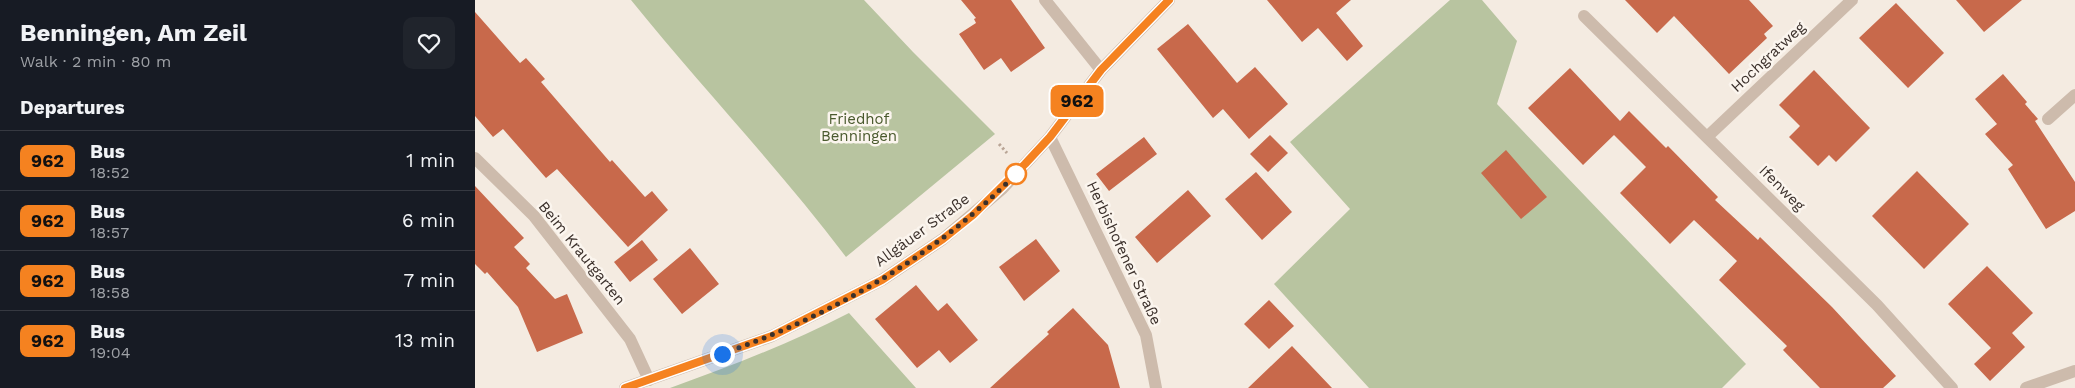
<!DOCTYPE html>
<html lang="en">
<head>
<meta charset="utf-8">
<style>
  :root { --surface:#171b24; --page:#20242c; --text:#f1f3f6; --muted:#9ea1a6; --line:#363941 }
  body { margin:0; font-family:"Work Sans",sans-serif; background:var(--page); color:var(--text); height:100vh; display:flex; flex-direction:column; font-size:19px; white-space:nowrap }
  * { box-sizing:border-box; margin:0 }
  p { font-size:16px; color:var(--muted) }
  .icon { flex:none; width:28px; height:28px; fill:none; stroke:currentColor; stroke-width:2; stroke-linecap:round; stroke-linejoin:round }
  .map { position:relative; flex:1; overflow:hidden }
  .details { display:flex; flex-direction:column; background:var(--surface); width:475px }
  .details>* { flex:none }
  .badge { padding:0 10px; border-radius:8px; font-size:18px; line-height:32px }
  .you { position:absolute; width:25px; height:25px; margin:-12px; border:4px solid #fff; border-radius:50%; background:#1a73e8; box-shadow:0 0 0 8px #1a73e833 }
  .map>.badge { position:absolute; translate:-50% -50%; box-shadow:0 0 0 2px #fff }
  h2 { padding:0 20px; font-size:19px; line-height:45px }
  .round { display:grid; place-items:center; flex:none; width:52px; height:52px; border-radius:10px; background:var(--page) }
  .head { display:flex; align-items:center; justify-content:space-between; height:85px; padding:0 20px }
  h1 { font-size:24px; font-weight:700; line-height:38px }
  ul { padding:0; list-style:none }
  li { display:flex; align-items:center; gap:15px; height:60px; padding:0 20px; border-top:1px solid var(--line) }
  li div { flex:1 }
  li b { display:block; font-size:19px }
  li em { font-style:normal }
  li .badge { min-width:55px; font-weight:700; text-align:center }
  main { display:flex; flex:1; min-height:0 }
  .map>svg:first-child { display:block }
</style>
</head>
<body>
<main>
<section class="details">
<div class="head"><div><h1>Benningen, Am Zeil</h1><p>Walk · 2 min · 80 m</p></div><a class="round"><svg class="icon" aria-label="heart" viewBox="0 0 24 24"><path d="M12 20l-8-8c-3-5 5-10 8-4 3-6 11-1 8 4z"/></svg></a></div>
<h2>Departures</h2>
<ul>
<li><span class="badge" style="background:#f58220;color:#111">962</span><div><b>Bus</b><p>18:52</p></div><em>1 min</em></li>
<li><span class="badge" style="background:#f58220;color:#111">962</span><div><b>Bus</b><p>18:57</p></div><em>6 min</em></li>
<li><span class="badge" style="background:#f58220;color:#111">962</span><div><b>Bus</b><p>18:58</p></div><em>7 min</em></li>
<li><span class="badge" style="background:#f58220;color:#111">962</span><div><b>Bus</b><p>19:04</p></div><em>13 min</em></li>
</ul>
</section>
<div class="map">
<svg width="1600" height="388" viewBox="0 0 1600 388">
  <rect width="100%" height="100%" fill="#f4ebe1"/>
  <path fill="#b8c4a0" d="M 156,0 L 389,0 L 438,52 L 520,134 L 371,257 C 304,168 226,87 156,0 Z
    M 975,0 L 1007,0 L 1042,41 L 1022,104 L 1271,364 L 1247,388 L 894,388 L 799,284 L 875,209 L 815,142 Z
    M 374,313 L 441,388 L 195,388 C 256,366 316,343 374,313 Z"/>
  <path fill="#c8694b" d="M 486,0 L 536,0 L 570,48 L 536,72 L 526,58 L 509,70 L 484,34 L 501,23 L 499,19 L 501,18 Z
    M 792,0 L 876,0 L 861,13 L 888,46 L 872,61 L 843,28 L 827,42 Z
    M 1150,0 L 1274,0 L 1298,26 L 1289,34 L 1292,38 L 1254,74 L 1199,16 L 1182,33 Z
    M 1481,0 L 1547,0 L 1509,32 Z
    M 1421,3 L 1469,53 L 1433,88 L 1384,38 Z
    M 0,12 L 45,63 L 51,58 L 70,79 L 66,82 L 135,162 L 137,160 L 170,197 L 177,191 L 193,210 L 153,247 L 82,169 L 71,178 L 28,129 L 18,137 L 0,116 Z
    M 713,24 L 762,83 L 780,67 L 813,104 L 774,139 L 748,109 L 738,118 L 682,49 Z
    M 1095,68 L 1145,121 L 1154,111 L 1191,148 L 1193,146 L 1243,197 L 1240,200 L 1283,240 L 1285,237 L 1357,307 L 1421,376 L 1408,388 L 1345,388 L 1308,350 L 1312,346 L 1244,280 L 1262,261 L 1219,220 L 1195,244 L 1145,193 L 1171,167 L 1139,135 L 1108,165 L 1053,108 Z
    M 1339,70 L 1395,128 L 1361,162 L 1354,155 L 1343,166 L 1314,137 L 1325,126 L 1304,105 Z
    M 1528,74 L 1552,102 L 1550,104 L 1563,119 L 1560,121 L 1600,182 L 1600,211 L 1571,229 L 1533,169 L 1538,165 L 1510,134 L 1522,124 L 1500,99 Z
    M 795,135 L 813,153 L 793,172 L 775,154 Z
    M 669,137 L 682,154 L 634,191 L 621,174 Z
    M 1031,150 L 1072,197 L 1046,219 L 1006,173 Z
    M 1442,171 L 1494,224 L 1449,269 L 1397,216 Z
    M 781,172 L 817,212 L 787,240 L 750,199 Z
    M 0,186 L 49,238 L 39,247 L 55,264 L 51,268 L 80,299 L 92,294 L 108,333 L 62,352 L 43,307 L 12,272 L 10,274 L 0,264 Z
    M 713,190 L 736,216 L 682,263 L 660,237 Z
    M 561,239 L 585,271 L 549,301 L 524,267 Z
    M 167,240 L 183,260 L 155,282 L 139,262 Z
    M 215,248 L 244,284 L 207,314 L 178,279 Z
    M 1512,266 L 1558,313 L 1537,333 L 1550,347 L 1515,381 L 1499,364 L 1516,348 L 1473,304 Z
    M 441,285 L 463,311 L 472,303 L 503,340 L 475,363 L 464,350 L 442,368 L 400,319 Z
    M 794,300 L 819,326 L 794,349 L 769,324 Z
    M 598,308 L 633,345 L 645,388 L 515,388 L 574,334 L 572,332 Z
    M 817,346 L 857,388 L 773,388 Z"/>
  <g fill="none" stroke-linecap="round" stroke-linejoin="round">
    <path stroke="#b9a596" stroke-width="3" stroke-dasharray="2.5 2.5" stroke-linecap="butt" d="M 524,144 L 532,153"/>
    <path stroke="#cdbbac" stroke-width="12" d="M 570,0 L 626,70
      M 1109,16 L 1402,305 L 1477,388
      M 1573,119 L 1600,95
      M 575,137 L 671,335 L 681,388
      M 1232,137 L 1377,0
      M 0,158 L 59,216 L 155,339 L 174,380
      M 150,388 L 297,336 L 407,280 L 468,239 L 527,189 L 575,137 L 626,70 L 694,0
      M 1551,388 L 1600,371"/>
  </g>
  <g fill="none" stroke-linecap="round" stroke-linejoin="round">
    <g stroke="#fff" stroke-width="11">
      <path id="line" d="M 150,388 L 297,336 L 407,280 L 468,239 L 498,215 L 550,164 L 575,137 L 626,70 L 694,0"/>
    </g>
    <use href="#line" stroke="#f58220" stroke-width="8"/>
    <path stroke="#3b302b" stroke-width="5" stroke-dasharray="0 9" d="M 247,354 C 357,315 459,257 541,174"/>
  </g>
  <circle fill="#fff" stroke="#f58220" stroke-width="2.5" cx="541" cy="174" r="10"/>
  <g text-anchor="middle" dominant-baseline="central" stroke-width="5" stroke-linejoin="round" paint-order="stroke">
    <g font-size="15" fill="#3b302b" stroke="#fbf5ee">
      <text transform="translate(1293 57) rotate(-43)">Hochgratweg</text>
      <text transform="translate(1307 188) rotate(45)">Ifenweg</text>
      <text transform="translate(447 230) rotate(-36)">Allgäuer Straße</text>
      <text transform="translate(107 253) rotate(51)">Beim Krautgarten</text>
      <text transform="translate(649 253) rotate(65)">Herbishofener Straße</text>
    </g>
    <g font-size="15" fill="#4a5a2e" stroke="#fbf5ee">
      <text x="384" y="119">Friedhof<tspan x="384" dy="17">Benningen</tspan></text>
    </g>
  </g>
</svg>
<div class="you" style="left:247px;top:354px"></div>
<b class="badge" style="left:602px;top:101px;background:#f58220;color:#111">962</b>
</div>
</main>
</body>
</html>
